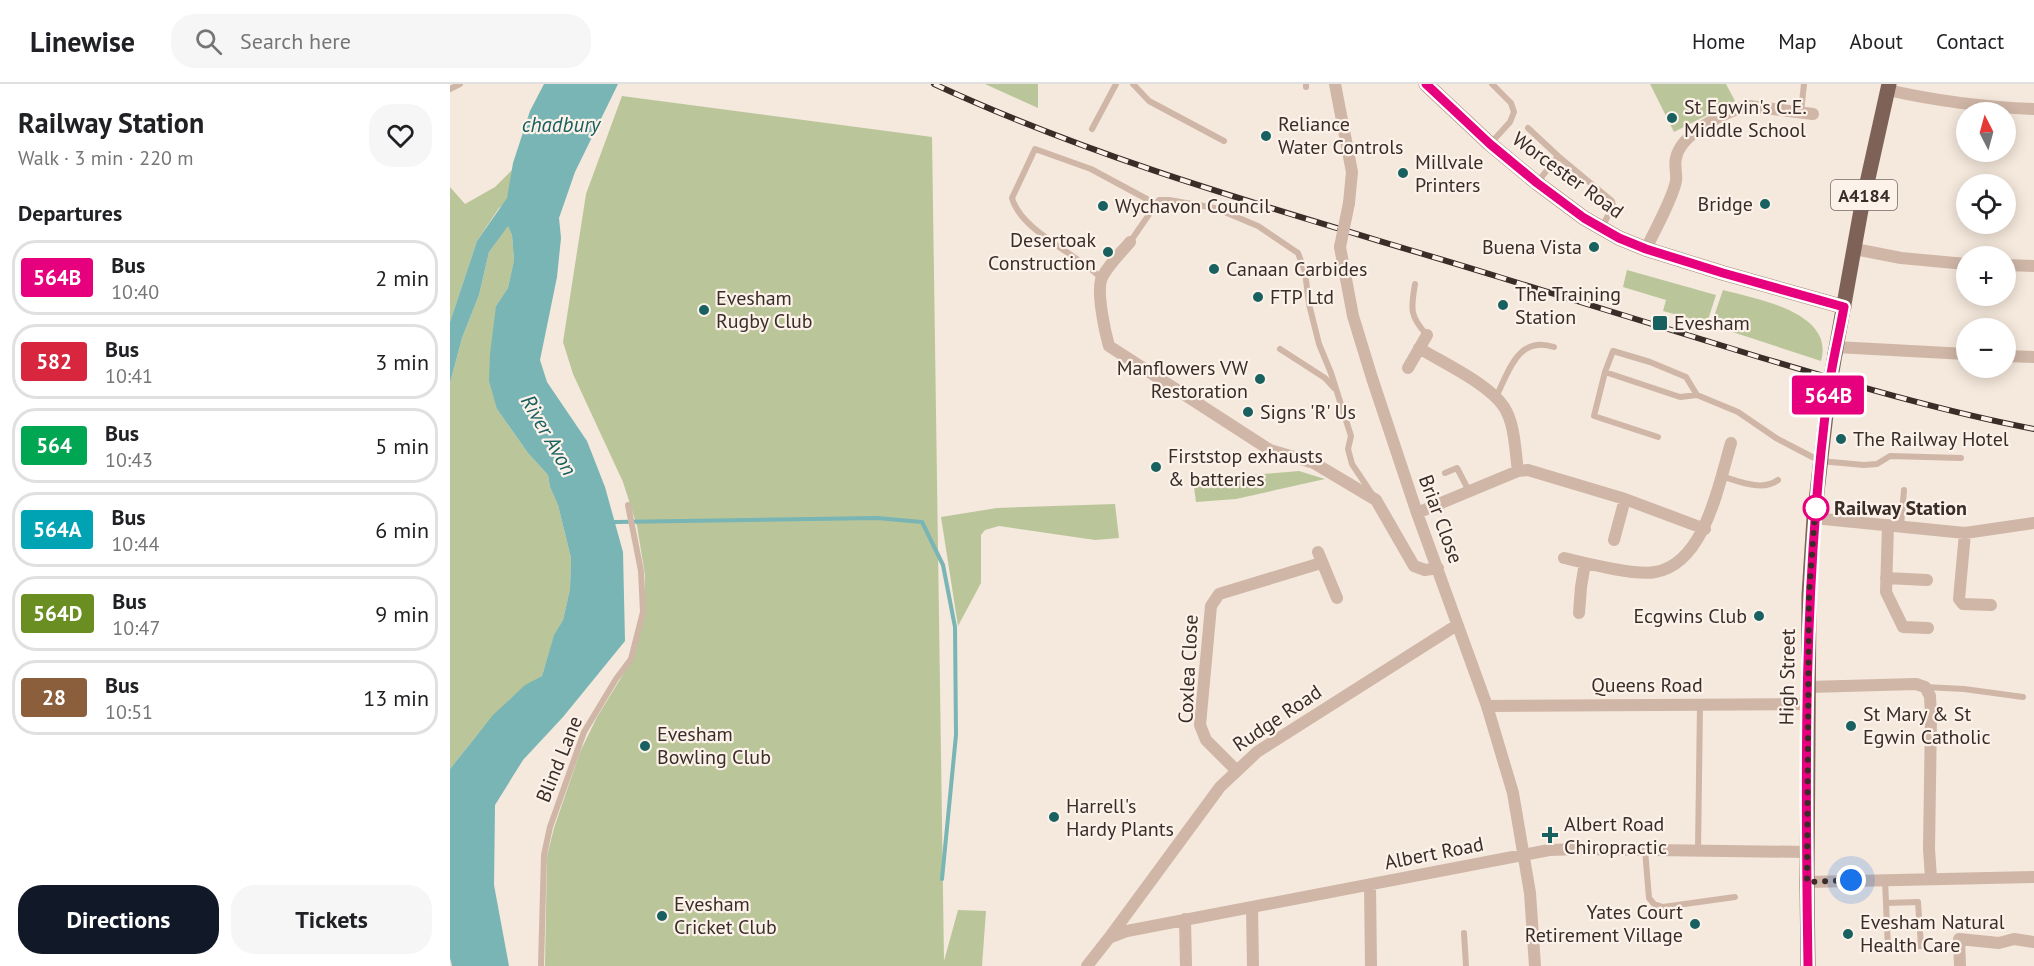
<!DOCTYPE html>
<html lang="en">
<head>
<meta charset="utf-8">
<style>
  :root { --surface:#fff; --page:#f6f6f6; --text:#202124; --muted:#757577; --line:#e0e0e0; --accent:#111827 }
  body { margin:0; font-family:"PT Sans",sans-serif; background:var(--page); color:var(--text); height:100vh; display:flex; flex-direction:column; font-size:22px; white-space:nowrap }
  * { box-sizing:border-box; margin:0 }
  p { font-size:20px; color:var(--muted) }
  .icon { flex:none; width:33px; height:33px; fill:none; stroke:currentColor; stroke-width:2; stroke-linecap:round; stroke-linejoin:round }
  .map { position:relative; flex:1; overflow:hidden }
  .side { display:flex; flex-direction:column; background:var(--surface); width:450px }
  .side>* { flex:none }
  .badge { padding:0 12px; border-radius:4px; font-size:21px; line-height:39px }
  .needle { width:39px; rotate:354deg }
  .buttons { position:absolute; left:1506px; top:18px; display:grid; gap:12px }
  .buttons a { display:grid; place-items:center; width:60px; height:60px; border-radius:50%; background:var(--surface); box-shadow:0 3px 15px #0003; font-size:30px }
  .you { position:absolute; width:30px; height:30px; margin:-15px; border:4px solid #fff; border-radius:50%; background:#1a73e8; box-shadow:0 0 0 9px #1a73e833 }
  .map>.badge { position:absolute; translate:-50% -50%; box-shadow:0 0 0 3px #fff }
  h2 { padding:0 18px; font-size:22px; line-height:54px }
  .round { display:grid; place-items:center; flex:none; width:63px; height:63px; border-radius:24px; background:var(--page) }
  .headline { display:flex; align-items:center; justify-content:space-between; height:102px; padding:0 18px }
  h1 { font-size:28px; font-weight:700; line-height:45px }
  .action { display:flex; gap:12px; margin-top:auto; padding:12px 18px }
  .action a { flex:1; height:69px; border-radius:24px; background:var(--accent); color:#fff; font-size:24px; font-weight:700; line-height:69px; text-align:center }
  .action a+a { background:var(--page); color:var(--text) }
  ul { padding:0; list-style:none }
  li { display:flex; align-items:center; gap:18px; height:75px; margin:0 12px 9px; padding:0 6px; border:3px solid var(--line); border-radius:24px }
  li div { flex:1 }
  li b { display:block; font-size:22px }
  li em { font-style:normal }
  li .badge { min-width:66px; font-weight:700; text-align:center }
  header { display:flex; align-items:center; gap:36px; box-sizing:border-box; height:84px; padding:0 30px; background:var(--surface); border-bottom:2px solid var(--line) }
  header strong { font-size:28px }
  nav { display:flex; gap:33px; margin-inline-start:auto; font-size:21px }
  .search { width:420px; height:54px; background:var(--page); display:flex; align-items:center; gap:15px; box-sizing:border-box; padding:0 21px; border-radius:24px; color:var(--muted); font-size:22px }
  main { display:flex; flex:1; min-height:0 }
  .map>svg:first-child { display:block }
</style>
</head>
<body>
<header>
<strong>Linewise</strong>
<div class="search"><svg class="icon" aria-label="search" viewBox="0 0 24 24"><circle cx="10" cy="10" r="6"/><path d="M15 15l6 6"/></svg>Search here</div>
<nav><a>Home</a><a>Map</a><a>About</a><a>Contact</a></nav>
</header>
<main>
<section class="side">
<div class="headline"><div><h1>Railway Station</h1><p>Walk · 3 min · 220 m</p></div><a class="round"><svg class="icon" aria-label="heart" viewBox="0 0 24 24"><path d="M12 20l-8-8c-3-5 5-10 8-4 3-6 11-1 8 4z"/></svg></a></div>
<h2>Departures</h2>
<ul>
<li><span class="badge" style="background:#e6007e;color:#fff">564B</span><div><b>Bus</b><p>10:40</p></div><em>2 min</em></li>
<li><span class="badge" style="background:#d7263d;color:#fff">582</span><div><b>Bus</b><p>10:41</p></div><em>3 min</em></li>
<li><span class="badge" style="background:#00a651;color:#fff">564</span><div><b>Bus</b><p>10:43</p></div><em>5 min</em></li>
<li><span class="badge" style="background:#00a3b4;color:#fff">564A</span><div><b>Bus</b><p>10:44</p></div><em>6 min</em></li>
<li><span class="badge" style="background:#6b8e23;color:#fff">564D</span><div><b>Bus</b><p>10:47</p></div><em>9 min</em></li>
<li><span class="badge" style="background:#8b5e3c;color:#fff">28</span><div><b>Bus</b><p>10:51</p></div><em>13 min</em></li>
</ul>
<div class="action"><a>Directions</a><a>Tickets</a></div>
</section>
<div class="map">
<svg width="1584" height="882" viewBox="0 0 1584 882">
  <rect width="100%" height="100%" fill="#f5e8dc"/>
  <path fill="#bac69a" d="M 535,0 L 588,0 L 588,24 Z
    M 1200,0 L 1276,0 L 1285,17 L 1224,48 Z
    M 172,12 L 482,53 L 494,877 L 508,826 L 536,827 L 532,882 L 95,882 L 97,772 L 104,744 L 130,668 L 147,633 L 182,576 L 195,529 L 195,491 L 187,442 L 173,398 L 123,290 L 113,258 L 136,110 Z
    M 62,86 C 60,99 61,117 49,124 L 27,157 L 0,238 L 0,103 L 15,120 L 45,103 Z
    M 58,141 L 62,151 L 64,176 L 58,204 L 46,222 L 47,325 L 78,369 L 98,391 L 100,403 L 108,421 L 121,474 L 120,505 L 113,536 L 104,552 L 92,592 C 53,613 27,652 0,685 L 0,299 L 12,254 L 29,211 L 39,168 Z
    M 1177,186 L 1266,211 L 1257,239 L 1213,227 L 1216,216 L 1173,203 Z
    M 1273,206 C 1306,215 1385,228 1371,277 L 1261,241 Z
    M 849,387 L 875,395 L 786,415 L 746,418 L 743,396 Z
    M 665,420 L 669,454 L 645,456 L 549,442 L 535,446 L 531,451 L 531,499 L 508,542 L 491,433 L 547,424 Z"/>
  <path fill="#78b5b4" d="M 94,0 L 168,0 L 125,88 L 109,134 L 111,154 L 107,193 L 90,276 L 97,298 L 137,357 L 155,403 L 173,468 L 175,557 L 113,633 L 73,676 L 45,721 L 44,801 L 59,882 L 2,882 L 0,874 L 0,685 L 43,631 L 75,601 L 92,592 L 104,551 L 113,536 L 120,505 L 121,474 L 108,421 L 100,403 L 98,391 L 78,369 L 47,325 L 39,297 L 40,270 L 46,222 L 58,204 L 64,176 L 62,151 L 58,142 L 39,168 L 29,211 L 12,254 L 0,299 L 0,238 L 27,157 L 57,114 L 63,79 L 80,27 Z"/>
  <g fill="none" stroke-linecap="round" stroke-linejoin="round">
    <path stroke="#78b5b4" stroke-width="4" d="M 165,438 L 427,434 L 472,438 L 493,481 L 505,543 L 506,651 L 492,795"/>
    <path stroke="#cfb6a7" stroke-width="6" d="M 683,0 L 699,17 L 774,57
      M 856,3 L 856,0
      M 0,5 L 10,0
      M 1351,28 L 1354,0
      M 1078,44 L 1108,72 L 1162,117 L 1163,122 L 1152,143
      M 642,45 L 666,0
      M 1040,60 L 1060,38 L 1064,28 L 1061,19 L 1042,0
      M 1087,99 L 1108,72
      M 680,158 L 709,116 L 719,116 L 765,124 L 808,142 L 848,169 L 855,188 L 859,220 L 869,260 L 881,289 L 901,352 L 898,365 L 902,380 L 922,410
      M 651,194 C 627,170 571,147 562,114 L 585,65 L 641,85 L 706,120
      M 965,200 C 961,224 959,232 977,251
      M 830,265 L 875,294 L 884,304
      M 1155,288 L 1144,332 L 1208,353
      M 1247,311 L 1236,293 L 1200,278 L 1163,267 L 1155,288 L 1230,313 L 1247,311 L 1288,328 L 1326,354 L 1370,377 L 1414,381 L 1427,380 L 1440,372 L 1511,374
      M 1046,313 C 1059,287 1068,251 1104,263
      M 995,389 L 1007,384 L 1019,407
      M 1271,392 C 1288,397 1312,408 1328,396
      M 1451,442 L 1454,406
      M 1475,603 L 1514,605 L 1573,613
      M 1195,766 L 1199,814 L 1204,820 L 1213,823 L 1285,813
      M 1248,766 L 1250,621
      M 1435,796 L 1438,864 L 1471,862 L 1468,818 L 1436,819
      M 1014,849 L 1016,882
      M 91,882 L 94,771 L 100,743 L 134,648 L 166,595 L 181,575 L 193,528 L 191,487 L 178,421"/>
    <path stroke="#cfb6a7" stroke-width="12" d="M 885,0 L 902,88 L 899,119
      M 1438,6 C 1486,17 1534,23 1584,25
      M 680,158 C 671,169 656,183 651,196 C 647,211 655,248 659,262 L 820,366 L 864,379 L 926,416 L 964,482 L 975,486 L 988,484
      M 890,163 L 903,232 L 922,294 L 967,429 L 1037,622 L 1063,709 L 1080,809 L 1085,882
      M 1196,165 C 1204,148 1223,114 1226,97 C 1227,89 1224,81 1226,74 C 1231,49 1276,27 1299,22 L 1363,30
      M 1405,165 L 1451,174 L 1516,180
      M 1556,181 L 1584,182
      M 1386,263 L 1516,270
      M 969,264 C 993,279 1039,300 1054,323 C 1065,340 1065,366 1068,387
      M 1556,272 L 1584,273
      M 958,284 L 977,251
      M 967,429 L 1068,387 L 1078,386 L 1175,415 L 1255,445
      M 1364,434 L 1515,449 L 1584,439
      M 1438,441 L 1436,508 L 1453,543 L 1478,544
      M 1515,449 L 1509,515 L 1513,520 L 1541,521
      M 1164,456 L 1175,415
      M 868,468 L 887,514
      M 1114,474 C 1135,479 1185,492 1205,488 C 1255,480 1269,399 1281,359
      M 1436,494 L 1477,496
      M 1129,529 L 1131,503 L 1135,479
      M 1358,603 L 1466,600 L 1475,603 L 1480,612 L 1481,632 L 1479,765 L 1481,794
      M 1037,622 L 1358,620
      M 786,686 L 756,656 L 750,641 L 761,522 L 769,510 L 871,479
      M 1357,798 L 1584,793
      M 920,801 L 921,882
      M 802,823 L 803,882
      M 735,835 L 736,882
      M 659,854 L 770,703 L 807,668 L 1007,541
      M 637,882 L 659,854 L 677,847 L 1099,766 L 1129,765 L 1358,768
      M 1510,882 L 1509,855 L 1549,859 L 1564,855 L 1584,858"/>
    <path stroke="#a38478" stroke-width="15" d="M 976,0 L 1040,60 L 1087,99 L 1134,134 L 1169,154 L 1196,165 L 1273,189 L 1394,223"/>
    <path stroke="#7e6258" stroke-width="15" d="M 1385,270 L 1411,126 L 1439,0
      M 1358,882 L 1357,798 L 1359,511 L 1364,434 L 1379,305"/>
    <g stroke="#3a2d28" stroke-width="6">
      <path id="rail" d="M 484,0 C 665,84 858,134 1049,193 C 1136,220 1222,246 1309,273 C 1400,300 1491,327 1584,345"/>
    </g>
    <use href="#rail" stroke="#fcf2ea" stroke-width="4" stroke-dasharray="11" stroke-linecap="butt"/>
    <path stroke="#cfb6a7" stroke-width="12" d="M 890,163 L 899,119"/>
    <path stroke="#7e6258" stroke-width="15" d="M 1379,305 L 1385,270"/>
  </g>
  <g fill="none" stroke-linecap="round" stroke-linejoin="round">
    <g stroke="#fff" stroke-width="14">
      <path id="line" d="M 976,0 L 1040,60 L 1087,99 L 1134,134 L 1169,154 L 1196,165 L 1273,189 L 1394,223 C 1389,251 1382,279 1378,308 C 1353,498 1355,690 1358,882"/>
    </g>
    <use href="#line" stroke="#e6007e" stroke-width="9"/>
    <path stroke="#3a2d28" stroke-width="6" stroke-dasharray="0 10.8" d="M 1366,424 L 1366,415 L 1359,511 L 1357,798 L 1401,796"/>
  </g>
  <g fill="#196060" stroke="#fcf2ea" stroke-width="2">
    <circle cx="1222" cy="34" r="6"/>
    <circle cx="816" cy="52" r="6"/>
    <circle cx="953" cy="89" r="6"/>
    <circle cx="1315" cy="120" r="6"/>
    <circle cx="653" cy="122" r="6"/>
    <circle cx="1144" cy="163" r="6"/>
    <circle cx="658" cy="168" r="6"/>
    <circle cx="764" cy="185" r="6"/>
    <circle cx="808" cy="213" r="6"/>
    <circle cx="1053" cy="221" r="6"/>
    <circle cx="254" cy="226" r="6"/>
    <rect x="1202" y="231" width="16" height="16" rx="3"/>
    <circle cx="810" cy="295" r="6"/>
    <circle cx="798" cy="328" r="6"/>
    <circle cx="1391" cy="355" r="6"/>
    <circle cx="706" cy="383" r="6"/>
    <circle cx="1309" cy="532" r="6"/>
    <circle cx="1401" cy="642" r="6"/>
    <circle cx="195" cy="662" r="6"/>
    <circle cx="604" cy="733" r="6"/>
    <path d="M1097 742h6v6h6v6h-6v6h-6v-6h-6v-6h6z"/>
    <circle cx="212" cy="832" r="6"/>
    <circle cx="1245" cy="840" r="6"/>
    <circle cx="1398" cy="850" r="6"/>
  </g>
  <circle fill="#fff" stroke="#e6007e" stroke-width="3" cx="1366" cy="424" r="12"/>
  <g text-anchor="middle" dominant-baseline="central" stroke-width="4.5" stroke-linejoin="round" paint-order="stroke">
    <rect fill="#fcf2ea" stroke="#746862" stroke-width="1.5" x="1381" y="96" width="66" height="30" rx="4.5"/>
    <g font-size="18" font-weight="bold" fill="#3a2d28">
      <text x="1414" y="111">A4184</text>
    </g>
    <g font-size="20" fill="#3a2d28" stroke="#fcf2ea" text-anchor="start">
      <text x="1234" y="23">St Egwin's C.E.<tspan x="1234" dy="23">Middle School</tspan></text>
      <text x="828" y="40">Reliance<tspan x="828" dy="23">Water Controls</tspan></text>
      <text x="965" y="78">Millvale<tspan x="965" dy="23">Printers</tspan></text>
      <text x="1303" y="120" text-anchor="end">Bridge</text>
      <text x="665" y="122">Wychavon Council</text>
      <text x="646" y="156" text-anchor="end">Desertoak<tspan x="646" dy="23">Construction</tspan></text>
      <text x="1132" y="163" text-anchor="end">Buena Vista</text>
      <text x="776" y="185">Canaan Carbides</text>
      <text x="1065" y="210">The Training<tspan x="1065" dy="23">Station</tspan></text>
      <text x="820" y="213">FTP Ltd</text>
      <text x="266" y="214">Evesham<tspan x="266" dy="23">Rugby Club</tspan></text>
      <text x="1224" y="239">Evesham</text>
      <text x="798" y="284" text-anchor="end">Manflowers VW<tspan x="798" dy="23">Restoration</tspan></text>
      <text x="810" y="328">Signs 'R' Us</text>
      <text x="1403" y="355">The Railway Hotel</text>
      <text x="718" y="372">Firststop exhausts<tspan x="718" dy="23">&amp; batteries</tspan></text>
      <text x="1297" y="532" text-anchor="end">Ecgwins Club</text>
      <text x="1413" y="630">St Mary &amp; St<tspan x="1413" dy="23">Egwin Catholic</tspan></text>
      <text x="207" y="650">Evesham<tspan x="207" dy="23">Bowling Club</tspan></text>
      <text x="616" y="722">Harrell's<tspan x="616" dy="23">Hardy Plants</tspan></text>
      <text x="1114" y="740">Albert Road<tspan x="1114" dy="23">Chiropractic</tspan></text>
      <text x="224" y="820">Evesham<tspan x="224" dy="23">Cricket Club</tspan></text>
      <text x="1233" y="828" text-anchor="end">Yates Court<tspan x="1233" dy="23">Retirement Village</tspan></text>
      <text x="1410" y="838">Evesham Natural<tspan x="1410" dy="23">Health Care</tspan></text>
    </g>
    <g font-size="20" fill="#3a2d28" stroke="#fcf2ea">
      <text transform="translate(1118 91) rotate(36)">Worcester Road</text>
      <text transform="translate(991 435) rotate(70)">Briar Close</text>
      <text transform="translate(738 585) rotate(-87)">Coxlea Close</text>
      <text transform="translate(1337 593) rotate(-89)">High Street</text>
      <text x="1197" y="601">Queens Road</text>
      <text transform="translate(827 634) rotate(-34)">Rudge Road</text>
      <text transform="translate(109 675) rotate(-68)">Blind Lane</text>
      <text transform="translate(984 769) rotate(-11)">Albert Road</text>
    </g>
    <g font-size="20" font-weight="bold" fill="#3a2d28" stroke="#fcf2ea" text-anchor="start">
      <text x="1384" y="424">Railway Station</text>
    </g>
    <g font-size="21" font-style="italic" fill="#196060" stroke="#fcf2ea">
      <text x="111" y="40">chadbury</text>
      <text transform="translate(99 351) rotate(60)">River Avon</text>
    </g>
  </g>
</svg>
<div class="buttons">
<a><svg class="needle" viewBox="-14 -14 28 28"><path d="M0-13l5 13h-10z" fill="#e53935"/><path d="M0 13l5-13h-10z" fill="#757577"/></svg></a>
<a><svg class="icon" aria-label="locate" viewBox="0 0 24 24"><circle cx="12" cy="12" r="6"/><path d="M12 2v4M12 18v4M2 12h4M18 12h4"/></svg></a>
<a>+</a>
<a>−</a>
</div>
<div class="you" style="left:1401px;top:796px"></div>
<b class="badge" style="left:1378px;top:311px;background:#e6007e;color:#fff">564B</b>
</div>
</main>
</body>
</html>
